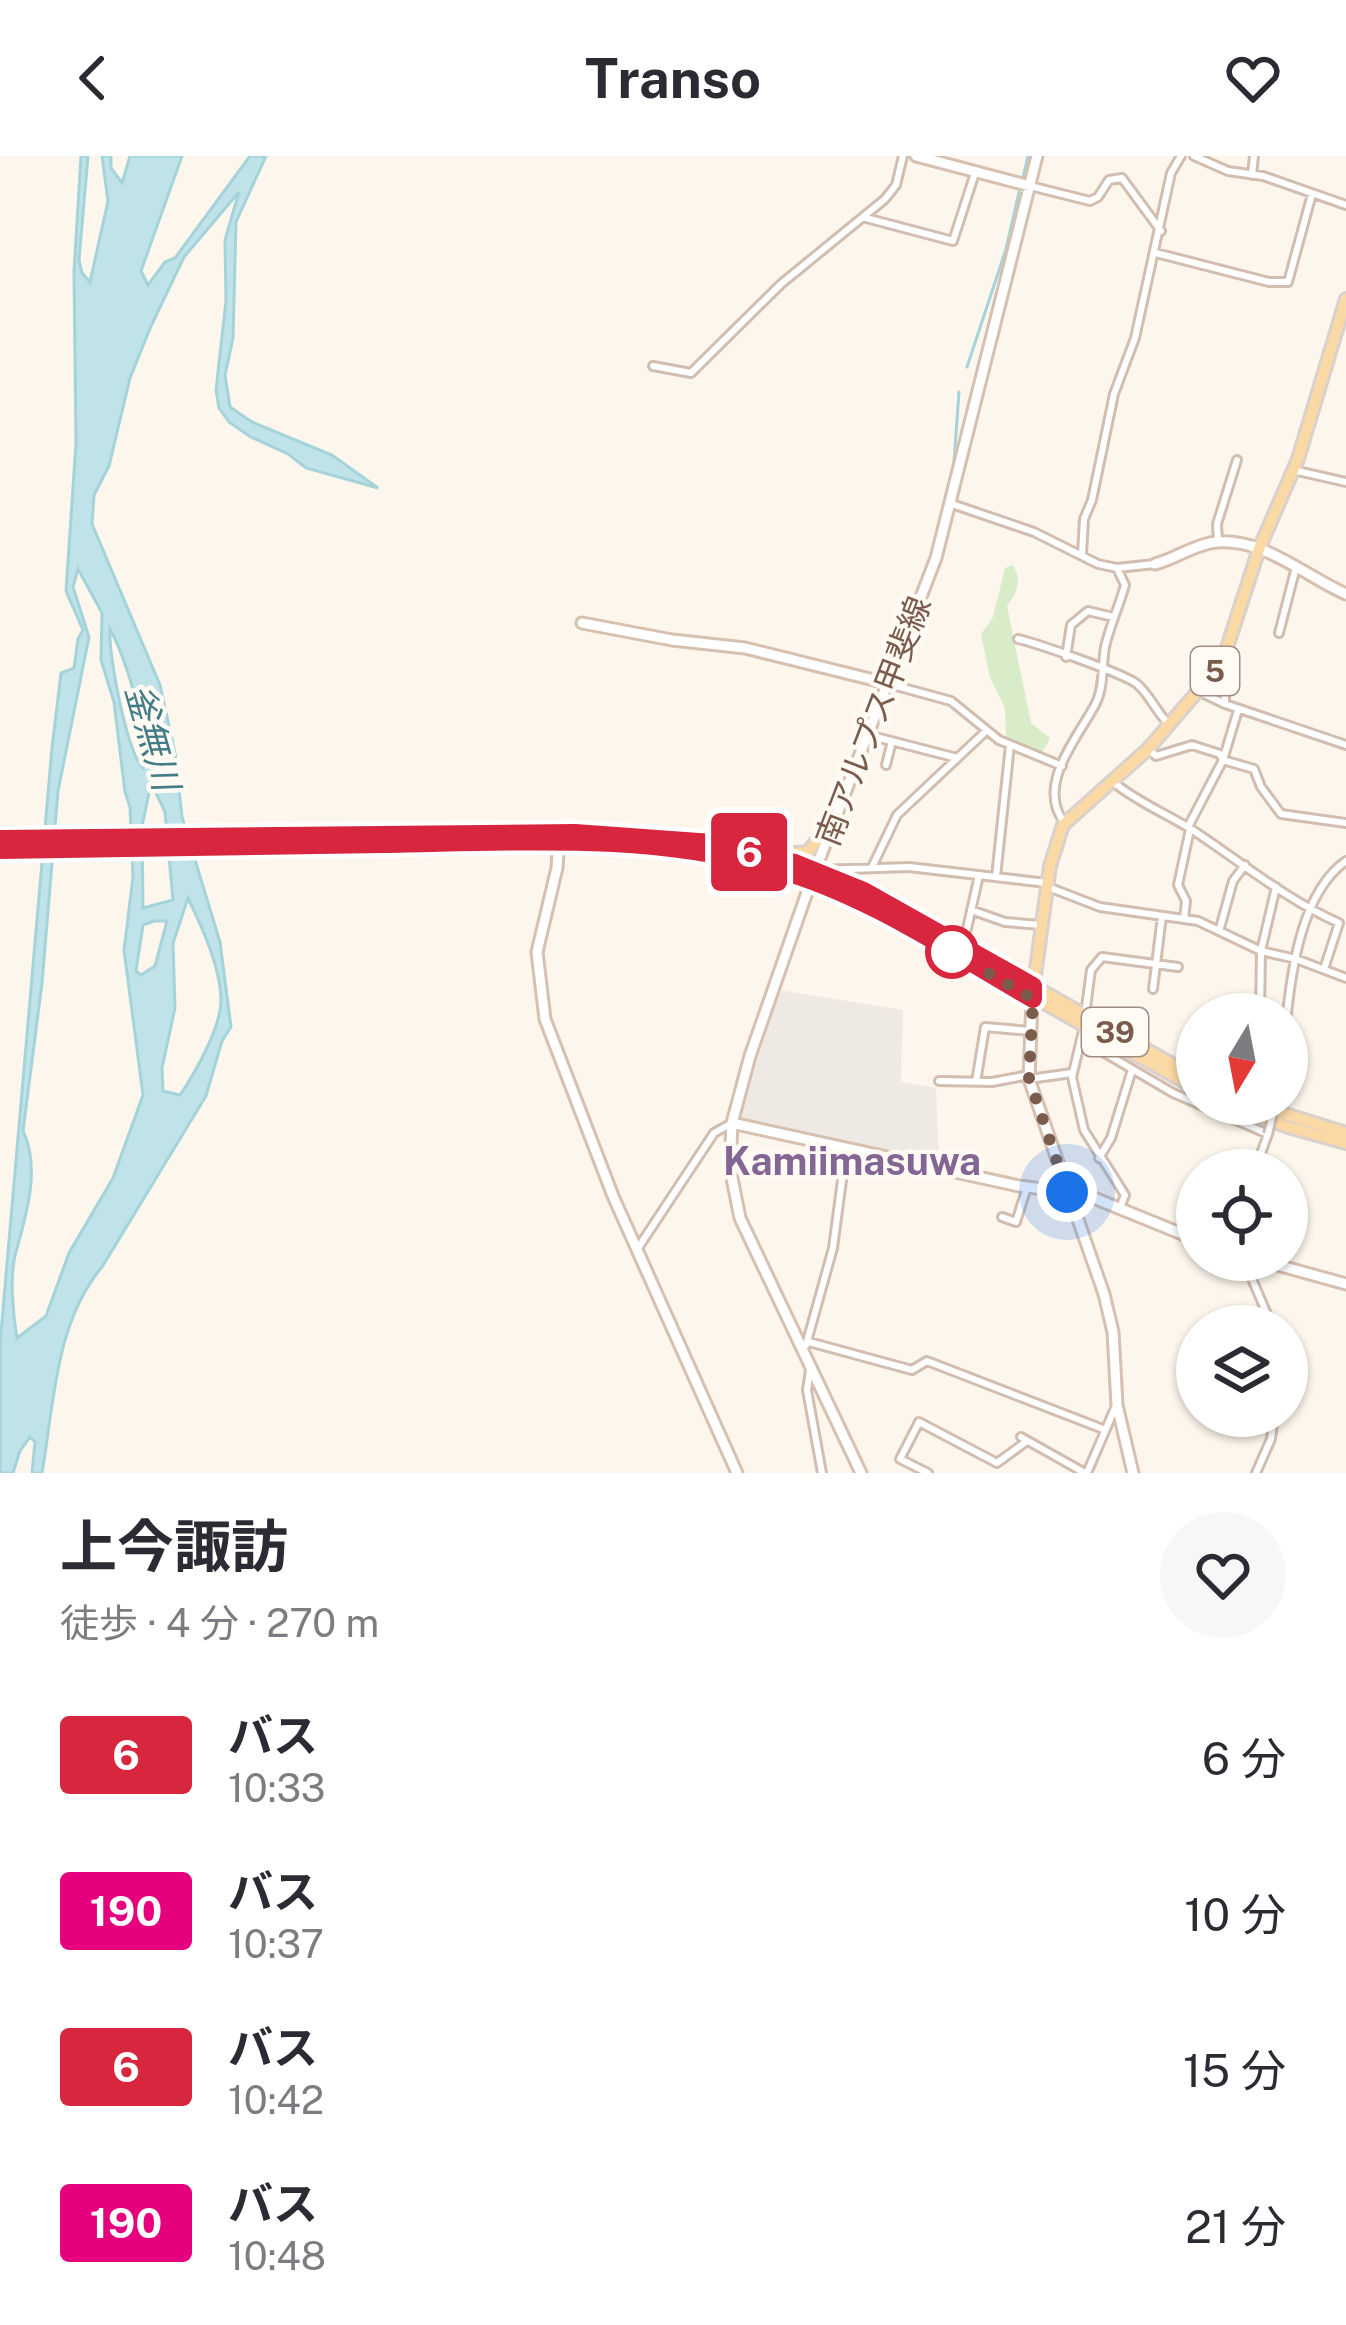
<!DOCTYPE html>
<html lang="ja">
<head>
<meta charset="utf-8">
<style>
  :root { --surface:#fff; --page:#f7f7f7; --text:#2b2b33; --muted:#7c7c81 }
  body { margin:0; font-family:"Public Sans","Noto Sans JP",sans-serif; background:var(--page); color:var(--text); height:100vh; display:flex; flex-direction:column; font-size:45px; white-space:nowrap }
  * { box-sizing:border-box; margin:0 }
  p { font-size:39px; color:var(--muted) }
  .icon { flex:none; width:66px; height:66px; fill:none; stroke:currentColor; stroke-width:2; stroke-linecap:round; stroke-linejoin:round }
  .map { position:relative; height:1317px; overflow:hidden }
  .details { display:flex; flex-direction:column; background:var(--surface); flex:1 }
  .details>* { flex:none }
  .badge { padding:0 24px; border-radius:9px; font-size:42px; line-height:78px }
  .needle { width:78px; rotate:190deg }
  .controls { position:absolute; left:1176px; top:837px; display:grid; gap:24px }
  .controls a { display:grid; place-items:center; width:132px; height:132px; border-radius:50%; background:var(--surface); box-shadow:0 3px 9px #0004; font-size:60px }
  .you { position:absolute; width:60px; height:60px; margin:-30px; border:9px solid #fff; border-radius:50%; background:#1a73e8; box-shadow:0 0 0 18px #1a73e833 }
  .map>.badge { position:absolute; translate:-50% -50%; box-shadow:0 0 0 6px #fff }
  .round { display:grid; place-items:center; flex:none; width:126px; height:126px; border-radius:63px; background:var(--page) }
  .summary { display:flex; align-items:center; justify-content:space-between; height:204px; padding:0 60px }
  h1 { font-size:57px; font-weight:700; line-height:90px }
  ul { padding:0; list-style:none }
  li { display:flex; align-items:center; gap:36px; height:156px; padding:0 60px }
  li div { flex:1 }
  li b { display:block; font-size:45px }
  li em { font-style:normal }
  li .badge { min-width:132px; font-weight:700; text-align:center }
  header { display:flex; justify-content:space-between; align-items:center; height:156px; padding:0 60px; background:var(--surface); font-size:54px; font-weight:700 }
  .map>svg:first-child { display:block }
</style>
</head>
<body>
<header><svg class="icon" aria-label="back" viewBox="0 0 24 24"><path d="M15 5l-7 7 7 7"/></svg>Transo<svg class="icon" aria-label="heart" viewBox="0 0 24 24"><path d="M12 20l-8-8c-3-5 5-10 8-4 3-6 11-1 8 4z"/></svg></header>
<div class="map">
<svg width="1346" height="1317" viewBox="0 0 1346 1317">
  <rect width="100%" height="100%" fill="#fdf6ec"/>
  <path fill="#efe9e4" d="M 773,833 L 903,854 L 901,926 L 936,932 L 939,1010 L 732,967 Z"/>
  <path fill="#d8ecc9" d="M 1013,409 C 1022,425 1018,435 1007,450 L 1031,567 L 1050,582 L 1041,599 L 1006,582 L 1005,552 L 990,522 L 981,478 L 993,461 L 1005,412 Z"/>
  <path fill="#bfe3e8" stroke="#a5d3da" stroke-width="3" fill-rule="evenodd" d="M 81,0 L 88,0 L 79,104 L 82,117 L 90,126 L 108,45 L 102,0 L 111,0 L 111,12 L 122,27 L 130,0 L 182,0 L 141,115 L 148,129 L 165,106 L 175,102 L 250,0 L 266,0 L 236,66 L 233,182 L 225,219 L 230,251 L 252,266 L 332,299 L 378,332 L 306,312 L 288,298 L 249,280 L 229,266 L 219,252 L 216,234 L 226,145 L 225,84 L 239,36 L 184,101 L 151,170 L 130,222 L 109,310 L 94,339 L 92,368 L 160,529 L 175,597 L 182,661 L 220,786 L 231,871 L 222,885 L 206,940 L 102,1111 C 55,1167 54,1248 42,1317 L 32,1317 L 35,1286 L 30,1281 L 20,1295 L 13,1317 L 0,1317 L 0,1188 L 52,592 L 61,517 L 74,512 L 78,483 L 83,474 L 66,435 L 76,287 L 74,116 ZM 78,413 L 102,457 L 101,504 L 114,546 L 125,636 L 130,651 L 133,721 L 124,794 L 143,939 L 113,1022 L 69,1097 L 46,1160 L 17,1182 C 13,1159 9,1120 16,1096 C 26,1060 41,1012 23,975 L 42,827 L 58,635 L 89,481 L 73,431 ZM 110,473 C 125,499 152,585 143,612 C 127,596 108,499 110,473 ZM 150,633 L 155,635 L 165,656 L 173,744 L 143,752 L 142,670 ZM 188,742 C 202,771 220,810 221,842 C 222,870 195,917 180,939 L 163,935 L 162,912 L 175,852 L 173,787 ZM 154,765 L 167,765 L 155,810 L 141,819 L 136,815 L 143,769 Z"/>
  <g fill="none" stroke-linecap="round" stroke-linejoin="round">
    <path stroke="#a5d3da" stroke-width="3" d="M 1023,22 L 1028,0
      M 967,211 L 1006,93 L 1019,36
      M 954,306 L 959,236"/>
    <g stroke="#d1beb0" stroke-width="12">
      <path id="street" d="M 1194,0 L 1228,15 L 1263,20 L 1346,49
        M 1252,19 L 1254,0
        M 1030,30 L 1090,45 L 1098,41 L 1109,24 L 1122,22 L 1161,75
        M 866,62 L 953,85 L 975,17
        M 1156,97 L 1269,126 L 1288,126 L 1312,38
        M 653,210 L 691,217 L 781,128 L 885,43 L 896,29 L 903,0
        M 1293,314 L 1346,326
        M 952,348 L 1034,376 L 1098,408 L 1117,412 L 1155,408
        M 1218,386 L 1217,368 L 1237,304
        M 1082,398 L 1084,363 L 1092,344 L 1114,238 L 1135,182 L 1171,17 L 1181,0
        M 1279,477 L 1296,411
        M 1018,483 C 1036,487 1125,518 1137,528 C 1150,539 1155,554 1167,566
        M 1066,501 L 1071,469 L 1088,455 L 1113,461
        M 1222,507 L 1225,513 L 1225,548
        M 889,528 L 951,545 L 999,584 L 1062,610
        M 1198,535 L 1225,548 L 1346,589
        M 868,579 L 957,602
        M 1148,593 L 1156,600 L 1192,589 L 1220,598 L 1223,604 L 1254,613 L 1261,631 L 1281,658 L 1346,667
        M 886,609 L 892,585
        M 1113,626 C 1139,647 1167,658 1194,675 C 1242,707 1287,744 1339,767 L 1324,813
        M 1064,666 C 1035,628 1080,579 1096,547 C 1104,531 1102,508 1105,491 C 1110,469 1119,451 1125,429 L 1117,412
        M 1188,671 L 1223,604 L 1238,554
        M 872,711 L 897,659 L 986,575
        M 818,714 L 909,711 L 1047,727
        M 996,721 L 1010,589
        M 1048,731 L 1100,751 L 1198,765 L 1261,795 L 1296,803 L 1346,822
        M 971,754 L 1005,766 L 1041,769
        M 1184,763 L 1186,745 L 1178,729 L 1190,673
        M 1220,772 L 1233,725 L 1245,709
        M 967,773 L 979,719
        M 1153,833 L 1162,760
        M 1260,858 L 1261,795 L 1276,731
        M 1287,858 C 1292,810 1303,735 1346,705
        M 1085,859 L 1091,814 L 1102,801 L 1178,811
        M 1084,871 L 1072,921 L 1084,974 L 1125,1039 L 1120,1052
        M 1081,883 L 1173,937 L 1268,978 L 1255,1014
        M 1029,923 L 1072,917
        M 939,925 L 992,926 L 1029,919
        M 976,926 L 985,871 L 1031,875
        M 1099,1002 L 1111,982 L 1132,914
        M 1002,1061 L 1016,1066 L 1027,1031
        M 638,1092 L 714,977 L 732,967
        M 1244,1104 L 1272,1170
        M 809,1186 L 912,1214 L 927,1205 L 1103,1273
        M 806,1189 L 833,1092 L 846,994
        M 810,1214 L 807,1234 L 822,1317
        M 1021,1281 L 1085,1317
        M 928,1317 L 900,1303 L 919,1266 L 997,1307 L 1027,1285
        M 1087,1317 L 1115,1252
        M 1256,1317 L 1271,1283 L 1274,1260"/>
    </g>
    <g stroke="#d6c0b0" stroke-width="15">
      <path id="secondary" d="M 916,0 L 1030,30
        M 1155,408 C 1174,403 1191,391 1210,387 C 1260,378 1304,420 1346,438
        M 582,467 L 672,484 L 745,492 L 886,527
        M 559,681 L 557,712 L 537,796 L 545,863 L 613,1040 L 737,1317
        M 1032,843 L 1029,923 L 1104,1138 L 1113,1176 L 1117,1249 L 1133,1317
        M 732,967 L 1019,1030 L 1084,1038 L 1197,1084
        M 1259,1104 L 1346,1128
        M 861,1317 L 740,1062 L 730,1012 L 732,967 L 750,900 L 811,725 L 936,402 L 1037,0"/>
    </g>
    <g stroke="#dad1cd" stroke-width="16">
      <path id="primary" d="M 0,683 L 575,677 L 711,687 L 795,707 L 864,735 L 1197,922
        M 0,694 L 559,686 L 677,692 L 755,707 L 811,725 L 893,762 L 1197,933
        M 785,698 L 808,696 L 835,661
        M 1033,834 L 1050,710 L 1063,669 L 1148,593 L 1222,507 L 1259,393 L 1298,303 L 1346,143
        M 1229,948 L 1288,971 L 1346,987
        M 1253,948 L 1346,977"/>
    </g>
    <use href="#street" stroke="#fff" stroke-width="6"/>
    <use href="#secondary" stroke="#fff" stroke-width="9"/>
    <use href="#primary" stroke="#fbd9a5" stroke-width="10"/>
    <g stroke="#d1beb0" stroke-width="12" stroke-linecap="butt">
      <path id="street-bridge" d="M 1268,978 L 1275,948"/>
    </g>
    <use href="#street-bridge" stroke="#fff" stroke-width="6"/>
  </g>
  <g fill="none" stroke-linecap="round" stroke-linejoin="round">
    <g stroke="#fff" stroke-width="27">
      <path id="line" d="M 0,683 L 575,677 L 712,687 L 795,707 L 864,735 L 1033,830 L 1033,843 C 949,795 867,738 773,712 C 647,676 512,686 383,688 C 255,691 128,691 0,694"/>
    </g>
    <use href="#line" stroke="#d7263d" stroke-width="18"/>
    <path stroke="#7a5c4d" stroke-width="12" stroke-dasharray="0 21.6" d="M 952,796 L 1033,843 L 1029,922 L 1067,1036"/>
  </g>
  <circle fill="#fff" stroke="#d7263d" stroke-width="6" cx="952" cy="796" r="24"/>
  <g text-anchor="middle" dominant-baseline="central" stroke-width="9" stroke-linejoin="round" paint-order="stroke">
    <g fill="#fffaf3" stroke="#a28b7f" stroke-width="3">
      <rect x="1191" y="491" width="48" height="48" rx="9"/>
      <rect x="1082" y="852" width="66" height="48" rx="9"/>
    </g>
    <g font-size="30" font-weight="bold" fill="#7a5c4d">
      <text x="1215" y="515">5</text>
      <text x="1115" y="876">39</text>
    </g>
    <g font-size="33" fill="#7a5c4d" stroke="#fffaf3">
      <text transform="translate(873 565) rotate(-69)">南アルプス甲斐線</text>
    </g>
    <g font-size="36" font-style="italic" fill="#437c86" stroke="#fffaf3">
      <text transform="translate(153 581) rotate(74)">釜無川</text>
    </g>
    <g font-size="39" font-weight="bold" fill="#846695" stroke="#fffaf3">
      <text x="852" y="1005">Kamiimasuwa</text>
    </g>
  </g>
</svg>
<div class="controls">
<a><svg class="needle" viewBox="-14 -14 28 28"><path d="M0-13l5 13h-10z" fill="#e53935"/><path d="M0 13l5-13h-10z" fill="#7c7c81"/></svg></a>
<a><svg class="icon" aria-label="locate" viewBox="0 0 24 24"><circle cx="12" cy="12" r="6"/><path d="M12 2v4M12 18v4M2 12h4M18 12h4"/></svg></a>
<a><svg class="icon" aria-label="layers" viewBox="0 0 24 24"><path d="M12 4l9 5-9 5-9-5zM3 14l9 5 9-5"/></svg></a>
</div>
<div class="you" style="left:1067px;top:1036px"></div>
<b class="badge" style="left:749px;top:696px;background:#d7263d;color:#fff">6</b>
</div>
<section class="details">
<div class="summary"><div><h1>上今諏訪</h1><p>徒歩 · 4 分 · 270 m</p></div><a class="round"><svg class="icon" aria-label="heart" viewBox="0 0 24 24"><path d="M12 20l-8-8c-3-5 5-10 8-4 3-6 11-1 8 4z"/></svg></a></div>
<ul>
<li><span class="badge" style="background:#d7263d;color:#fff">6</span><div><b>バス</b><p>10:33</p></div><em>6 分</em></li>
<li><span class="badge" style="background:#e6007e;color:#fff">190</span><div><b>バス</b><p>10:37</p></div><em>10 分</em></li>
<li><span class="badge" style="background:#d7263d;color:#fff">6</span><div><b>バス</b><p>10:42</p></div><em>15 分</em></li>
<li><span class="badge" style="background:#e6007e;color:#fff">190</span><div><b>バス</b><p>10:48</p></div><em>21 分</em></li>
</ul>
</section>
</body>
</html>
